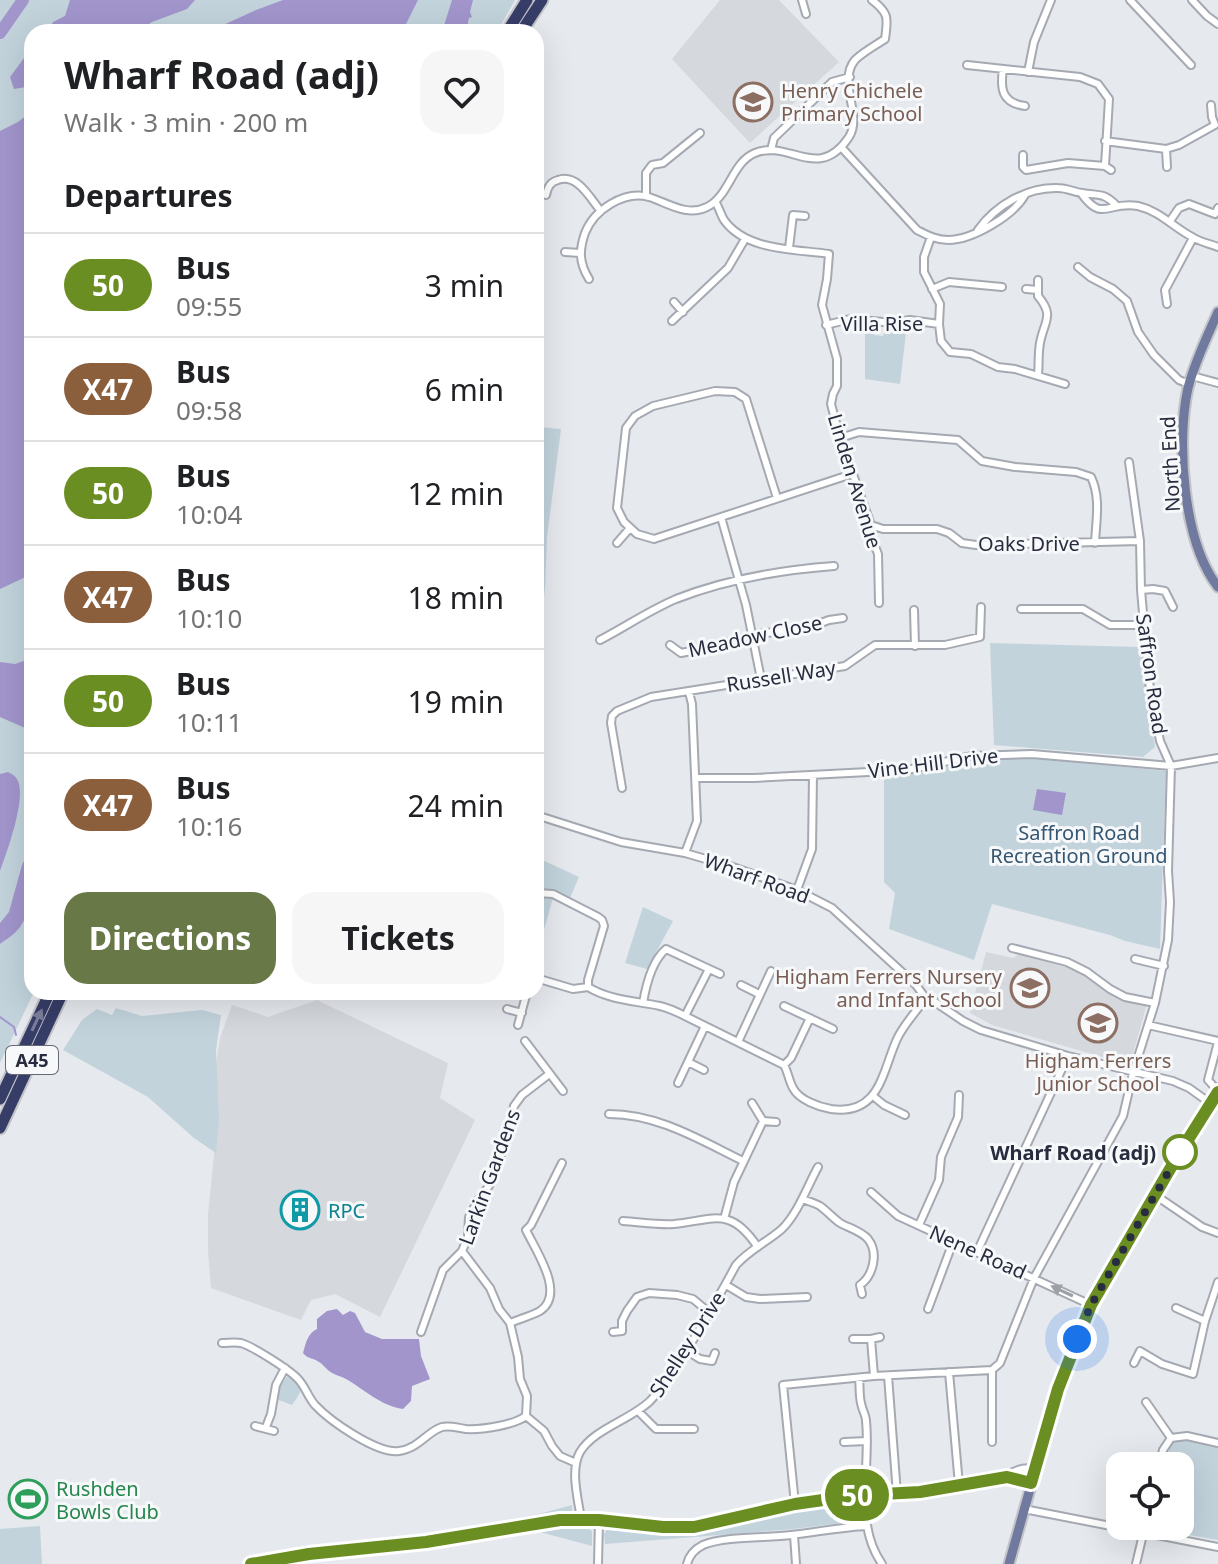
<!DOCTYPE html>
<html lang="en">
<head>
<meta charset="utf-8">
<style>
  :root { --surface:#fff; --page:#f6f6f6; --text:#202124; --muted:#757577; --line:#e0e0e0; --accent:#687846 }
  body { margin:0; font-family:"Noto Sans",sans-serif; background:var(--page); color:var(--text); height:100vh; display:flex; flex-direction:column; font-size:30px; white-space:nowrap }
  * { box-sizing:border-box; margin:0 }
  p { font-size:26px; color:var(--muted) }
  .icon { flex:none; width:44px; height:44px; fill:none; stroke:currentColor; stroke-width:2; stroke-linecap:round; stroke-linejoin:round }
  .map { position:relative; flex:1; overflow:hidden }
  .drawer { position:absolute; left:24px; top:24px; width:520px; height:976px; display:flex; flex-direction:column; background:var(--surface); border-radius:24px; box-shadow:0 8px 32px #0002 }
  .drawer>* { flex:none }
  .badge { padding:0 16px; border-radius:26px; font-size:28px; line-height:52px }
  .controls { position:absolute; left:1106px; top:1452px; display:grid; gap:16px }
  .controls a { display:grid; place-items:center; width:88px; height:88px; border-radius:16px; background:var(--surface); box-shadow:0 8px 32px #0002; font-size:40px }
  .you { position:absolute; width:40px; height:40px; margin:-20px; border:6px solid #fff; border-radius:50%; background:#1a73e8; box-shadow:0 0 0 12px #1a73e833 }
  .map>.badge { position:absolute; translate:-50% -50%; box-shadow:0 0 0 4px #fff }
  h2 { padding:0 40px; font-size:30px; line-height:72px }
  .round { display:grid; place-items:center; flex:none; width:84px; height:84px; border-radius:24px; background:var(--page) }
  .head { display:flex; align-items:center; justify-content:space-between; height:136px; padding:0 40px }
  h1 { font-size:38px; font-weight:700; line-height:60px }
  .button { display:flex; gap:16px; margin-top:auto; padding:16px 40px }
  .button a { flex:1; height:92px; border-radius:24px; background:var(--accent); color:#fff; font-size:32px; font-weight:700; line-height:92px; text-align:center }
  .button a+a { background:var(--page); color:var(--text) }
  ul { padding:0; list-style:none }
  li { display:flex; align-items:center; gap:24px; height:104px; padding:0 40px; border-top:2px solid var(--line) }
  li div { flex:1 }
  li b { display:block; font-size:30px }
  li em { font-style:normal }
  li .badge { min-width:88px; font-weight:700; text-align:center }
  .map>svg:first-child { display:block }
</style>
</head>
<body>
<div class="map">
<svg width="1218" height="1564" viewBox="0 0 1218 1564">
  <rect width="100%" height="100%" fill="#e6e9ee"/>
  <path fill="#d5d8dd" d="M 720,0 L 779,0 L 839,62 L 750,143 L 672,59 Z
    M 986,952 L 1013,958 L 1018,955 L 1066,967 L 1086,975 L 1110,991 L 1147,1004 L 1132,1057 L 1123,1063 L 992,1025 L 970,1013 Z
    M 317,1000 L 448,1063 L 440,1098 L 475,1120 L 380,1317 L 335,1294 L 311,1300 L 301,1320 L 211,1288 L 208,1251 L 208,1215 L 218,1115 L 216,1064 L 220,1038 L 232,1005 L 268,1017 Z"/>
  <path fill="#c2d3dc" d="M 0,0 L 515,0 L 497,32 L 32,32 L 32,992 L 34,992 L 0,1063 Z
    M 907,324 L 900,384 L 865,379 L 865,325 L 873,326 L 874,335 L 883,336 L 886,327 Z
    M 536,422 L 538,423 L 539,427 L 561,429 L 547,537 L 545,589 L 542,610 L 537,621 L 536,628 Z
    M 990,643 L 1140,647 L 1155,747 L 1143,757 L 994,745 Z
    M 1011,756 L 1166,771 L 1160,949 L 1125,941 L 1110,935 L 992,904 L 974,960 L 889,929 L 895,893 L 884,882 L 884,778 Z
    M 538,858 L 579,877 L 570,898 L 553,898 L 536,958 L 536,862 Z
    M 643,907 L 673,921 L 647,969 L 625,963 Z
    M 116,1008 L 142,1016 L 202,1010 L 221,1015 L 216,1050 L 219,1120 L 216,1153 L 194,1138 L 148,1097 L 63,1050 L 82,1020 L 97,1009 L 112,1015 Z
    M 289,1374 C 306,1384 302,1392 292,1405 L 276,1399 L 279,1388 Z
    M 1186,1440 L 1218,1447 L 1218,1540 L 1149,1528 L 1149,1526 L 1180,1526 L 1180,1466 L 1164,1466 L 1168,1452 L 1173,1441 Z
    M 854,1504 L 858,1508 L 860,1515 L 856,1521 L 794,1529 L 605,1544 L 604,1534 L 608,1528 L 657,1533 L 695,1533 L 715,1531 L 819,1506 Z
    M 572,1505 L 572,1511 L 564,1516 L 453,1534 L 453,1529 L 539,1514 Z
    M 40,1526 L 42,1564 L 0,1564 L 0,1529 Z
    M 580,1526 L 588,1528 L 592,1531 L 592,1546 L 540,1532 Z"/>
  <path fill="#a195cc" d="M 70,0 L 195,0 L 187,9 L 152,22 L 138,32 L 48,32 L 53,22 L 65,16 Z
    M 283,0 L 418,0 L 402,32 L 208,32 L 256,10 Z
    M 452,0 L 473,0 L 470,12 L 472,17 L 469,18 L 466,32 L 442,32 Z
    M 32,51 L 32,86 L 14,89 L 10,77 L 24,58 Z
    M 32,111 L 32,574 L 0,589 L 0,131 L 18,122 Z
    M 32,658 L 32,731 L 0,717 L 0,662 L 15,664 Z
    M 8,772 C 13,775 15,775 18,781 C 26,800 7,852 0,871 L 0,774 Z
    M 1037,789 L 1066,793 L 1062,815 L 1033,810 Z
    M 32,845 C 32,872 36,904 20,927 C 15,934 7,939 0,944 L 0,923 L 9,912 L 22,865 Z
    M 337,1309 L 343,1315 L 350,1311 L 355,1313 L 365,1332 L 382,1339 L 419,1339 L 421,1356 L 430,1379 L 412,1386 L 411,1401 L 403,1409 C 381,1406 365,1390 346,1379 C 341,1376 334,1375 329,1371 C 325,1368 323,1364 319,1362 C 312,1357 309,1360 303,1353 C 306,1343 307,1334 317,1329 L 317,1319 L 327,1311 Z"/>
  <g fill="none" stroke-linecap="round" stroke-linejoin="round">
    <path stroke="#a195cc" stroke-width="2" d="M 0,1017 L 14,1027 L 16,1035"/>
    <path stroke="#a195cc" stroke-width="12" d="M 0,33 L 23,0"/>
    <g stroke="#a5a9b2" stroke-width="10">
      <path id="street" d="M 802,0 L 806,14
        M 1130,0 L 1191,65
        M 1192,0 L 1207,16 L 1218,24
        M 967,65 L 1080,77 L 1098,84 L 1109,99 L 1105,166
        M 1003,69 C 1000,89 1002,103 1025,106
        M 1028,72 L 1034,42 L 1051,0
        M 1105,141 L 1166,149 L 1179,145 L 1215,125 L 1212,117 L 1211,105
        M 841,147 L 917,230 C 927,235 936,240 948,240 C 972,240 1013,216 1025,195
        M 1166,149 L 1167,167
        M 771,150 L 774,138 L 832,82 L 850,77
        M 1023,155 L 1023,167 L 1026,170 L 1068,163 L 1105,166 L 1111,170
        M 1081,193 C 1103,224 1108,200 1138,206 C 1160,211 1174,228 1194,238 C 1201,242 1210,244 1218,247
        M 546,195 C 548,187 550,182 558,180 C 577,173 590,198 600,210
        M 646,196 L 646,173 L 652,165 L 663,163 L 700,133
        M 716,203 C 719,208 721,215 724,220 C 746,251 795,249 829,254 L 827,279 L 822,305 L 837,359 L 837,386 L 833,394 L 831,404 L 840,438 L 871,525 L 872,539 L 878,554 L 879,603
        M 1170,221 L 1179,208 L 1189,204 L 1215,214 L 1218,208
        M 978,230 C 996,205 1027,187 1058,188 C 1067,188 1074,192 1082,193 C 1099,196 1103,192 1116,205
        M 931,237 L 924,257 L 924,272 L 940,304 L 939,324 L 941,341 L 950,352 L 971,354 L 998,367 L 1015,369 L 1065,384
        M 789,248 L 793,215 L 805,216
        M 565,252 L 580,253
        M 1078,267 L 1090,277 L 1113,289 L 1127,301 L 1138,332 L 1154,355 L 1179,380 L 1189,384
        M 589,279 C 579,263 579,250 585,233 C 594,210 624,190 649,197 C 668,203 687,217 707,207 C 729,197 732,162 755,153 C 790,139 818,183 849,137 C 863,115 837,82 855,60 C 863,52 876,45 885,39 C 888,18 889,13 872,0
        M 932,289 L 949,282 L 1002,287
        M 1026,289 L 1038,290
        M 674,302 L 683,312
        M 1167,304 L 1165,290 L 1193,238
        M 672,321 L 728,268 L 745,239
        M 826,325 L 850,319 L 894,323 L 910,320 L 939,324
        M 1038,376 C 1039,365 1038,354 1040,343 C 1044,321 1055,316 1038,296 L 1038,280
        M 1192,376 L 1218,383
        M 840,438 L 859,432 L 958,440 L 982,461 L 1015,467 L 1076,472 L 1091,477 C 1101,498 1096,520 1095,543
        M 777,498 L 746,399 L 735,392 L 715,391 L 653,406 L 635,416 L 626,428 L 617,508 L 624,522 L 637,534 L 654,539 L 852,474
        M 721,517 L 746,605 L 761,679
        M 871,525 L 883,529 L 937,529 L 949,533 L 962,543 L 976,545 L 1140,541
        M 617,543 L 630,528
        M 1141,590 L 1153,589 L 1165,591 L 1173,607
        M 1021,609 L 1083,609 L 1110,625 L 1145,625
        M 914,610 L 915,646
        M 600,640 C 625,627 650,610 676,599 C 727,579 780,570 834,566
        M 670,645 L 681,653 L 711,647 L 752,635 L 810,627 L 829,620 L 843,618
        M 695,778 L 754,778 L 907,770 L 972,756 L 1032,754 L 1171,766 L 1218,758
        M 622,788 L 611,723 L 612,716 L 617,711 L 651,697 L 845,666 L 875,645 L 945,645 L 980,637 L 981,607
        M 536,815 L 621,842 L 685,853 L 730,866 L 797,890 L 832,908 L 916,985 L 927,1000 L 932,1000 L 963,1021 L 981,1030 L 1068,1056 L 1173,1081 L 1189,1088 L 1210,1103
        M 685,853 L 697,821 L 692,704 L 689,692
        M 797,890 L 812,849 L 813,775
        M 536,893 L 553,894 L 598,917 L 602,920 L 604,926 L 588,980 L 588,987
        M 1012,948 L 1067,962 L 1087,972 L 1110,989 L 1125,997 L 1155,1003
        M 1135,959 L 1164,966
        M 536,978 L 573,989 L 588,987
        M 741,985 L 759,994
        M 588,987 C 609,1000 636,1001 660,1006 C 669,1008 677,1012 685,1016 L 784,1065 C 788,1072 789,1081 793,1088 C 799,1100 819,1107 831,1109 C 880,1116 882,1072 897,1039 C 903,1026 914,1014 922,1003 L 927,1000
        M 643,1003 C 646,985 652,961 666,949 L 720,974
        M 784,1006 L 833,1029
        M 507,1009 L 522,1013
        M 685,1016 L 709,969
        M 518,1025 L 527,992
        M 1148,1025 L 1218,1041
        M 525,1041 L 563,1091
        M 738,1042 L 771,971
        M 1218,1042 L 1208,1080 L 1218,1091
        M 688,1062 L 704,1070
        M 784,1065 L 791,1058 L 810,1018
        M 678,1083 L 705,1026
        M 873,1096 L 884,1105 L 905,1115
        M 752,1103 L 763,1121 L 776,1122
        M 609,1114 C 658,1114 700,1140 743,1161
        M 871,1192 L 898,1216 L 1091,1305
        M 1155,1195 L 1202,1227 L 1218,1233
        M 802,1199 C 808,1201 815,1203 820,1206 C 827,1211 833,1218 840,1223 C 849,1228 861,1231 868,1239 C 879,1253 873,1276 860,1285 L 862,1294
        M 724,1219 L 734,1182 L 763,1121
        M 623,1221 C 640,1222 657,1225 674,1224 C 714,1220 730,1206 757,1246
        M 919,1225 L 939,1180 L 941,1157 L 958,1117 L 959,1095
        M 462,1251 L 490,1288 L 499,1309 L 510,1323 L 518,1357 L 520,1379 L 527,1396 L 526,1416
        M 977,1252 L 1068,1056
        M 726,1285 L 746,1297 L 760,1299 L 807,1297
        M 1176,1308 L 1205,1321
        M 928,1309 L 953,1242
        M 510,1323 C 519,1319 531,1316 540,1311 C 566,1294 536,1251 526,1230 L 531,1225 L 562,1163
        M 421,1332 L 443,1270 L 462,1251 L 468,1237 L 469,1217 L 478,1200 L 489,1186 L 508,1136 L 514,1106 L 522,1095 L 548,1075
        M 613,1332 L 622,1331 L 622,1321 L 627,1311 L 637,1297 L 649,1293 L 677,1295 L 693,1299 L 710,1313
        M 853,1339 L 871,1339 L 880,1337
        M 871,1339 L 874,1376
        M 222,1343 C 228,1343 235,1342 241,1343 C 252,1346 290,1370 298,1379 C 305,1386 308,1397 315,1405 C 330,1421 377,1454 399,1451 C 418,1449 428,1431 442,1427 C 450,1425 458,1428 466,1429 C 482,1430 514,1425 526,1416
        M 687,1351 L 700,1359 L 712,1361 L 715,1353
        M 1134,1363 L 1140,1351 L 1162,1364 L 1193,1374 L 1205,1321 L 1218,1282
        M 949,1372 L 959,1485
        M 888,1376 L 897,1494
        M 859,1378 C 860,1386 859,1395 861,1403 C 862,1410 866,1415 866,1421 C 871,1469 853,1522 882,1564
        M 1146,1402 L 1171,1438
        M 638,1411 L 656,1429 L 694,1429
        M 526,1416 L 544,1431 L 552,1446 L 560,1456 L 576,1463
        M 255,1426 L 274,1431
        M 266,1427 L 271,1414 L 276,1385 L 285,1368
        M 844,1442 L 867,1441
        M 992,1442 L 992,1370
        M 1159,1466 L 1163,1450 L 1171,1438 L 1187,1436 L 1218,1443
        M 795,1504 L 783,1385 L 874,1376 L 992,1370 L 1000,1363 L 1034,1278 L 1123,1116 L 1133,1073 L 1155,1003 L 1168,940 L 1170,902 L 1168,871 L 1171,766 L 1160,741 L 1149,682 L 1141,590 L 1140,541 L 1129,462
        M 1024,1509 L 1218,1547
        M 581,1519 C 578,1499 570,1470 580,1452 C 594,1429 630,1420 650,1401 C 658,1393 665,1382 672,1372 C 696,1338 716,1302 736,1265 C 749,1250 767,1242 782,1229 C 798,1213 807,1187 818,1167
        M 794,1535 L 796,1564
        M 598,1564 L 599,1520
        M 687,1564 C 689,1556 695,1549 703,1545 C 725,1536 767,1538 791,1535 C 817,1532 842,1527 867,1526
        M 1136,1564 L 1145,1526"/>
    </g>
    <g stroke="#a6abb8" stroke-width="12">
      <path id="secondary" d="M 1007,1477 L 1031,1483
        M 251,1564 L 309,1554 L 426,1542 L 560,1520 L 599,1520 L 663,1527 L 694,1527 L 830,1499 L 864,1495 L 920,1492 L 1007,1477 C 1015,1471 1024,1468 1034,1470"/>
    </g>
    <g stroke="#c3c4c9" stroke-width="13">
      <path id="primary" d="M 1218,312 C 1207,337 1195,361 1188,388 C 1176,442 1183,542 1218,587
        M 1009,1564 L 1058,1389 L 1091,1305 L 1177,1157 L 1218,1091"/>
    </g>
    <g stroke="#c3c4c9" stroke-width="15">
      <path id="highway" d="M 507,32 L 527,0
        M 521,32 L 542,0
        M 0,1099 L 50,992
        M 0,1128 L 63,992"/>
    </g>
    <use href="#street" stroke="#fff" stroke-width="6"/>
    <use href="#secondary" stroke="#fff" stroke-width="8"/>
    <use href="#primary" stroke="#70799e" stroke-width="9"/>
    <use href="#highway" stroke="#363d67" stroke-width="11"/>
  </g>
  <defs><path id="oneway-solid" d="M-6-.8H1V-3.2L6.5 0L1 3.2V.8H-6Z" transform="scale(2)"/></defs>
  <use fill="#7a7e9a" href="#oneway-solid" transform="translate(37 1020) rotate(-65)"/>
  <use fill="#9ea0a8" href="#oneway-solid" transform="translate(1062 1291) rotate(-155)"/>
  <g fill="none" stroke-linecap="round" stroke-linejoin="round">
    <g stroke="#fff" stroke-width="18">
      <path id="line" d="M 251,1564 L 309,1554 L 426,1542 L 560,1520 L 599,1520 L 663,1527 L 694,1527 L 795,1504 L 830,1499 L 864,1495 L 920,1492 L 1007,1477 L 1031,1483 L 1058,1389 L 1091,1305 L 1177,1157 L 1218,1092"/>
    </g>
    <use href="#line" stroke="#6b8e23" stroke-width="12"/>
    <path stroke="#272c3e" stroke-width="8" stroke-dasharray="0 14.4" d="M 1077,1339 L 1091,1305 L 1180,1152"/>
  </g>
  <defs>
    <g id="school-ring" transform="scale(2)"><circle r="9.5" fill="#f7f8fa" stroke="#8d6e63" stroke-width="1.5"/><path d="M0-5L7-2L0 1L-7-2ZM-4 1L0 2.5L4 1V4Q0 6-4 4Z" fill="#8d6e63"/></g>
    <g id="building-ring" transform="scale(2)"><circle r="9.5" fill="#f7f8fa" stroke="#0f9aa8" stroke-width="1.5"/><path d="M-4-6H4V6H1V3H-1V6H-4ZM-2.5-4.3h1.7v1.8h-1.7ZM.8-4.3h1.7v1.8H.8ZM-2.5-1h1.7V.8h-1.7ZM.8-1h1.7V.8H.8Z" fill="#0f9aa8"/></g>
    <g id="stadium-ring" transform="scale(2)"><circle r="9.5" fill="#f7f8fa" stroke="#2e9e5b" stroke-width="1.5"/><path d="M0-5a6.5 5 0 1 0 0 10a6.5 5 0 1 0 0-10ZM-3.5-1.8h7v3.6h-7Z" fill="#2e9e5b"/></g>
  </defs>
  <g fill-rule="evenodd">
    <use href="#school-ring" x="753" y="102"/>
    <use href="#school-ring" x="1030" y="988"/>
    <use href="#school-ring" x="1098" y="1023"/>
    <use href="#building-ring" x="300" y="1210"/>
    <use href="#stadium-ring" x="28" y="1499"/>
  </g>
  <circle fill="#fff" stroke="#6b8e23" stroke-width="4" cx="1180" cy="1152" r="16"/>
  <g text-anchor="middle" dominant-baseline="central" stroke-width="6" stroke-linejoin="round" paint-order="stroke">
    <rect fill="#f7f8fa" stroke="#656976" stroke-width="2" x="6" y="1046" width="52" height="28" rx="6"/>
    <g font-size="18" font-weight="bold" fill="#272c3e">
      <text x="32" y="1060">A45</text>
    </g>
    <g font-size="20" fill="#785e54" stroke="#f7f8fa" text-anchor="start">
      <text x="781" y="90">Henry Chichele<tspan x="781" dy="23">Primary School</tspan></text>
      <text x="1002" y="976" text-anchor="end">Higham Ferrers Nursery<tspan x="1002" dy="23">and Infant School</tspan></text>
      <text x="1098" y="1060" text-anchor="middle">Higham Ferrers<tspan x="1098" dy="23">Junior School</tspan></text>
    </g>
    <g font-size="20" fill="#272c3e" stroke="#f7f8fa">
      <text x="882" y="323">Villa Rise</text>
      <text transform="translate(1170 464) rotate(-93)">North End</text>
      <text transform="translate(855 481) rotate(73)">Linden Avenue</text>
      <text x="1029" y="543">Oaks Drive</text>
      <text transform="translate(755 636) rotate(-12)">Meadow Close</text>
      <text transform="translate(1152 674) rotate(82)">Saffron Road</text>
      <text transform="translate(781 676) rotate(-9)">Russell Way</text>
      <text transform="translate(933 763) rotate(-7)">Vine Hill Drive</text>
      <text transform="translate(757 878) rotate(20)">Wharf Road</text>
      <text transform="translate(489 1177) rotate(-70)">Larkin Gardens</text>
      <text transform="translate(978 1252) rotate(24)">Nene Road</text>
      <text transform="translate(687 1344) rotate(-57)">Shelley Drive</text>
    </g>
    <g font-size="20" fill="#355671" stroke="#f7f8fa">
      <text x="1079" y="832">Saffron Road<tspan x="1079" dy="23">Recreation Ground</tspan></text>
    </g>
    <g font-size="20" font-weight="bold" fill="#272c3e" stroke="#f7f8fa" text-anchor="end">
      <text x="1156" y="1152">Wharf Road (adj)</text>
    </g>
    <g font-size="20" fill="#0d838f" stroke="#f7f8fa" text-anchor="start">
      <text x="328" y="1210">RPC</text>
    </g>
    <g font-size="20" fill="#27864d" stroke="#f7f8fa" text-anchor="start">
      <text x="56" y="1488">Rushden<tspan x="56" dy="23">Bowls Club</tspan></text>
    </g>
  </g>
</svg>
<div class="controls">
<a><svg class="icon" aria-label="locate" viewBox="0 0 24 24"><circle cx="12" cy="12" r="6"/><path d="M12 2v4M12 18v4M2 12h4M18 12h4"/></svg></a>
</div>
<div class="you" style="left:1077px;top:1339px"></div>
<b class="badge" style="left:857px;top:1495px;background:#6b8e23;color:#fff">50</b>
<section class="drawer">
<div class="head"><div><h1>Wharf Road (adj)</h1><p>Walk · 3 min · 200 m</p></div><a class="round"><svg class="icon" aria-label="heart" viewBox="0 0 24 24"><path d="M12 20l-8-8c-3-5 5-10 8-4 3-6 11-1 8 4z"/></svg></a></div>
<h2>Departures</h2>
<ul>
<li><span class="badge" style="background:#6b8e23;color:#fff">50</span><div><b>Bus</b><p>09:55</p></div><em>3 min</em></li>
<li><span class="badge" style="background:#8b5e3c;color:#fff">X47</span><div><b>Bus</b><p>09:58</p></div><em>6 min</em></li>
<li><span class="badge" style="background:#6b8e23;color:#fff">50</span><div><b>Bus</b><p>10:04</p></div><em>12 min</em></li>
<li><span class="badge" style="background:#8b5e3c;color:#fff">X47</span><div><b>Bus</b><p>10:10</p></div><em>18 min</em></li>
<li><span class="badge" style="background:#6b8e23;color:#fff">50</span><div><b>Bus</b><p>10:11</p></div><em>19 min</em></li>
<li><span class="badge" style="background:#8b5e3c;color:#fff">X47</span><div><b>Bus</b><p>10:16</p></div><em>24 min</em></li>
</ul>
<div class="button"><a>Directions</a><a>Tickets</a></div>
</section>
</div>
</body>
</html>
